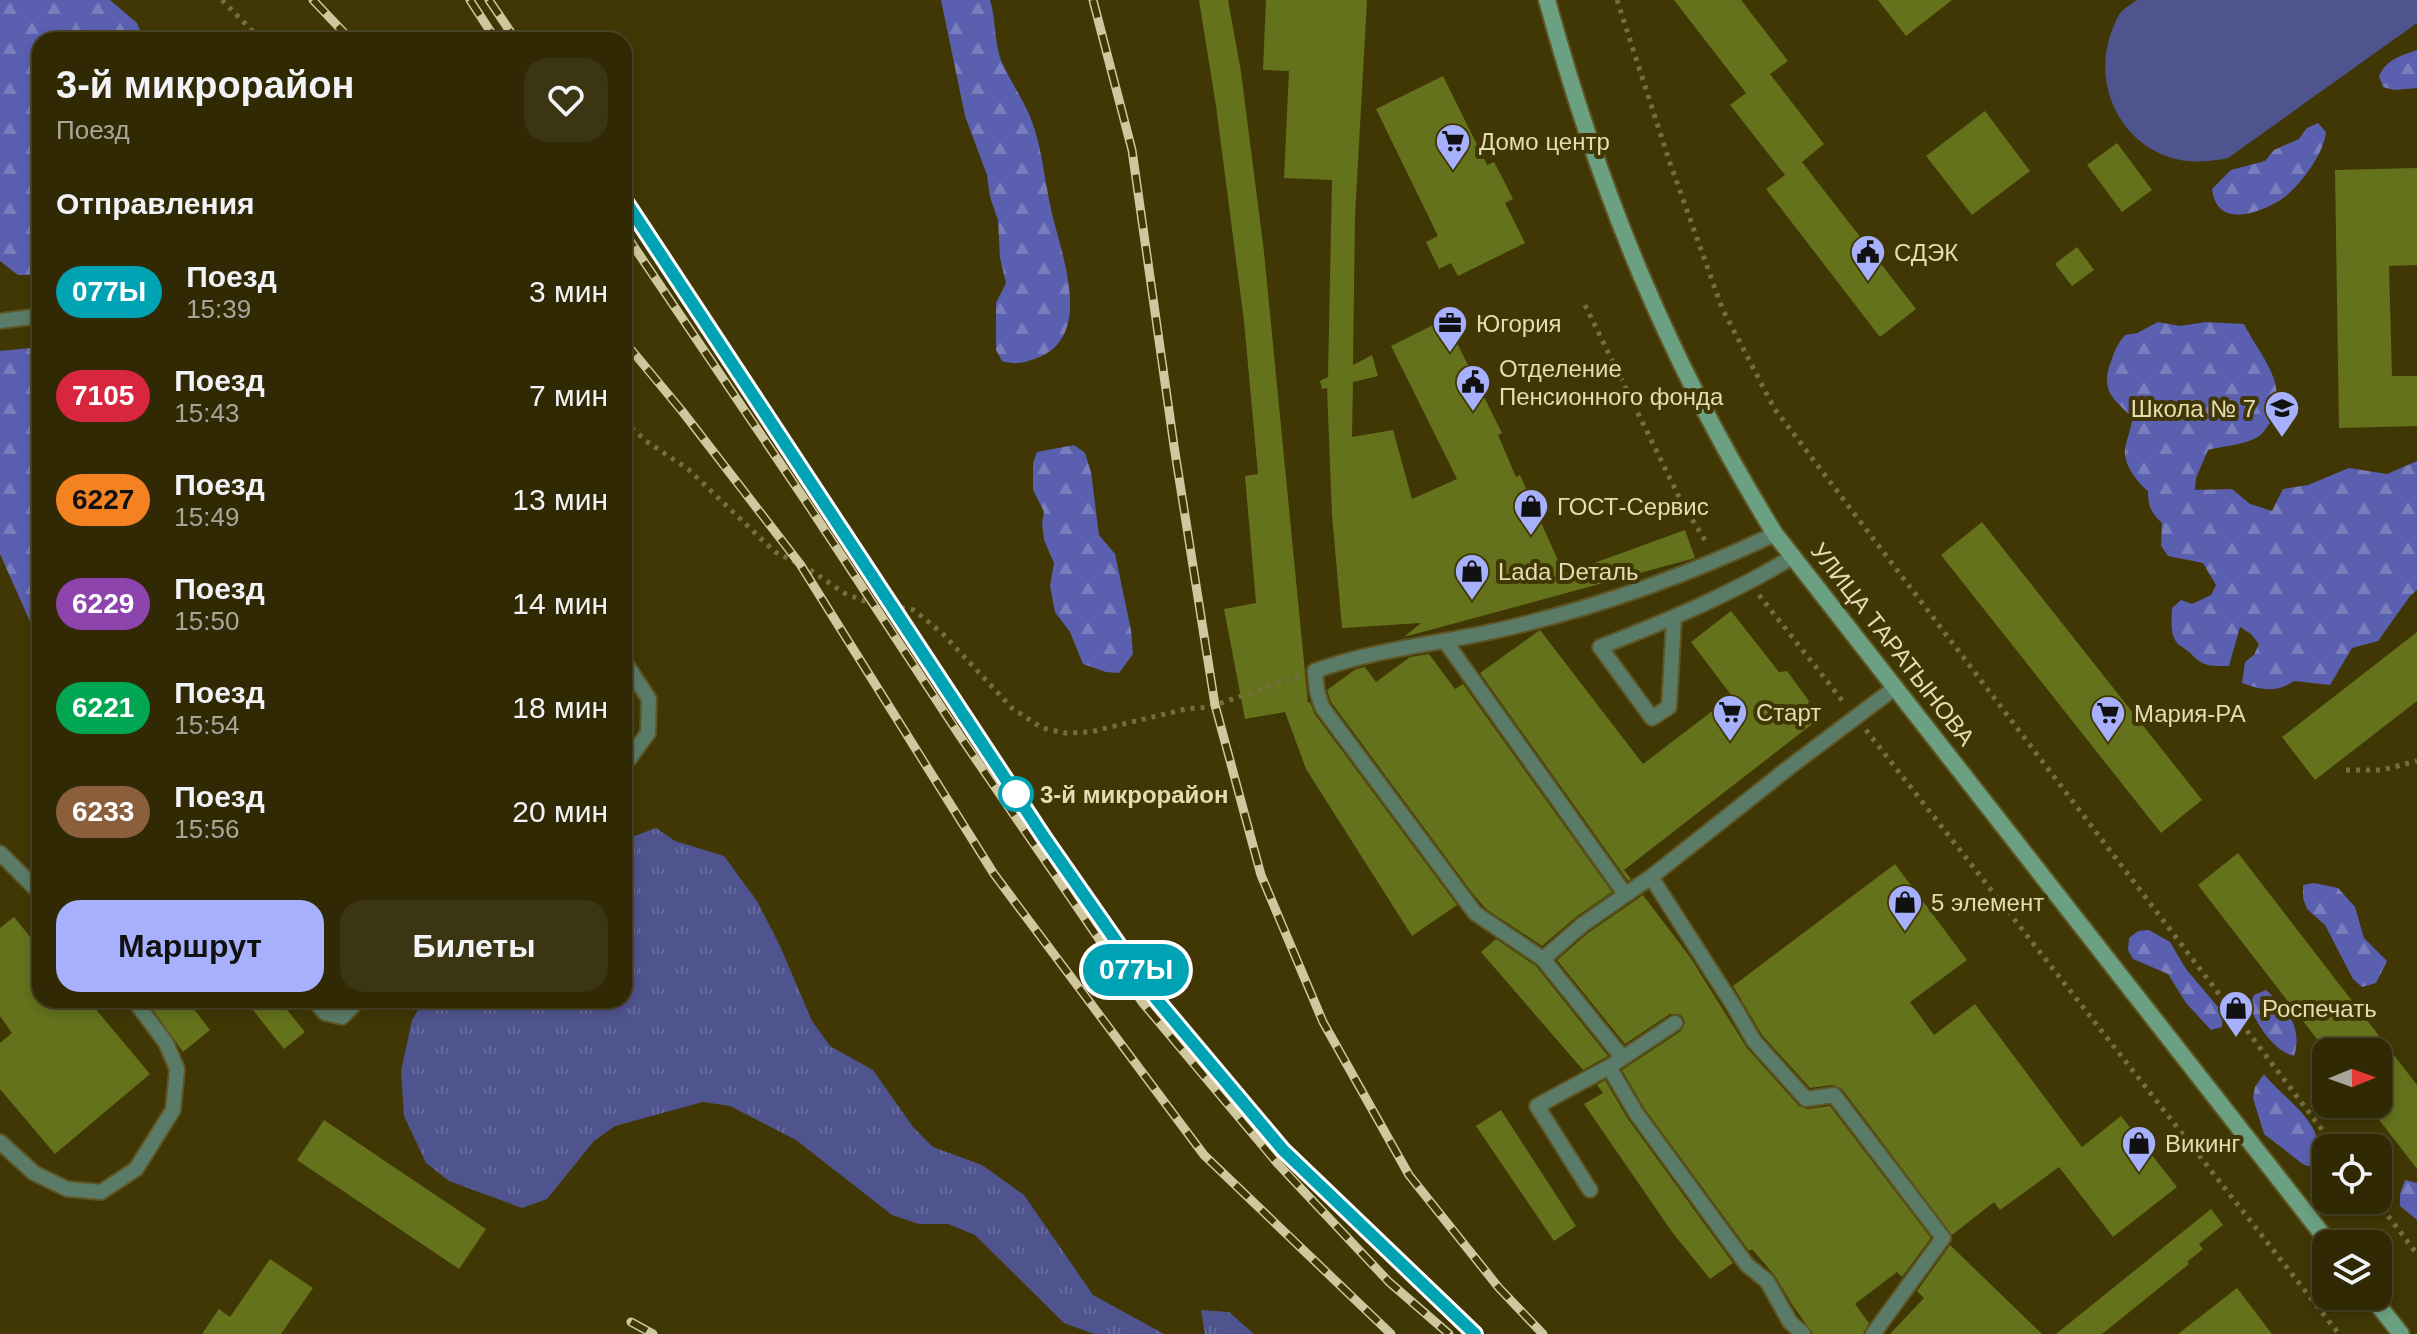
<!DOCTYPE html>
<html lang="ru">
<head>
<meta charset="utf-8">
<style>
  :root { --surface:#302904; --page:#3c3513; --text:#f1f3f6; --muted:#a8a69a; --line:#4b4526; --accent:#a7b0fc }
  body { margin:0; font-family:Arial,sans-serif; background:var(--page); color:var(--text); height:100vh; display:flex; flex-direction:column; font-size:30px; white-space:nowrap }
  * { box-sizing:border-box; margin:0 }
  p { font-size:26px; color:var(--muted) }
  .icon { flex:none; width:44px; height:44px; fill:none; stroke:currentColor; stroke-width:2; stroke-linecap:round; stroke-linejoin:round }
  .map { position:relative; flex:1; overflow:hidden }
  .side { position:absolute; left:32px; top:32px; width:600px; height:976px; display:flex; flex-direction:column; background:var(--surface); border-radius:24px; box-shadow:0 4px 12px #0003,0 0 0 2px var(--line) }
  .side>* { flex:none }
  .badge { padding:0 16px; border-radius:26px; font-size:28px; line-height:52px }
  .needle { width:52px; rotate:89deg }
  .tools { position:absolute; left:2312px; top:1038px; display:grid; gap:16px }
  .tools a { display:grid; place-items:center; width:80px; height:80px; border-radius:16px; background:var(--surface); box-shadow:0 4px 12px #0003,0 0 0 2px var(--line); font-size:40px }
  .map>.badge { position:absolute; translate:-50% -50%; box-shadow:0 0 0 4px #fff }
  h2 { padding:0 24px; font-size:30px; line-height:72px }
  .round { display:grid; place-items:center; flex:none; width:84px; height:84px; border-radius:24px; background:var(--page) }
  .headline { display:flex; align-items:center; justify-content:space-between; height:136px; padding:0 24px }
  h1 { font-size:38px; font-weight:800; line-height:60px }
  .action { display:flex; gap:16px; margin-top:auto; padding:16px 24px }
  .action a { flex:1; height:92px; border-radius:24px; background:var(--accent); color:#111; font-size:32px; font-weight:800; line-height:92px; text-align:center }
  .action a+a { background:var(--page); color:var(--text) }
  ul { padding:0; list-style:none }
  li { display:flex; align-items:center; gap:24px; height:104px; padding:0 24px }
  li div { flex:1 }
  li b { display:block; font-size:30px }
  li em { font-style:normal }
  li .badge { min-width:88px; font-weight:700; text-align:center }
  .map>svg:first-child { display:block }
</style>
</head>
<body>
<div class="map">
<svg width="2417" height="1334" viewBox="0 0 2417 1334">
  <defs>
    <pattern id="grass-tufts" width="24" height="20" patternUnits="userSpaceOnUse" patternTransform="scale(2)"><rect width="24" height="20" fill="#4f548e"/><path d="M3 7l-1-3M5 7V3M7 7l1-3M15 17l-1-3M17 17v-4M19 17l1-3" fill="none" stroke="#686c9c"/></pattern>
    <pattern id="forest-firs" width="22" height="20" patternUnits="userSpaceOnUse" patternTransform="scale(2)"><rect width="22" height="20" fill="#5a5fb0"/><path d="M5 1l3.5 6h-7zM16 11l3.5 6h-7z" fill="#797dbb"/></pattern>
  </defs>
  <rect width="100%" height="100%" fill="#403705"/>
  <path fill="url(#grass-tufts)" d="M 656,828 L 675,841 L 724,856 L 757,901 L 780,946 L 812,1021 L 830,1046 L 873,1070 L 913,1127 L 933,1147 L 982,1165 L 1024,1195 L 1093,1295 L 1164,1334 L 1094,1334 L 1064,1323 L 975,1235 L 948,1224 L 919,1224 L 892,1215 L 796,1140 L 730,1106 L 703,1102 L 615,1126 L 594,1141 L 547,1199 L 522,1208 L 449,1181 L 426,1163 L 404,1116 L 401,1071 L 412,1020 L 424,1000 L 624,1000 L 624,846 L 629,838 Z
    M 1201,1310 L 1229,1312 L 1254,1334 L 1205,1334 Z"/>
  <path fill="url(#forest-firs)" d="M 0,0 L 110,0 L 137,23 L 144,40 L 40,40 L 40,275 L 18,275 L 0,261 Z
    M 941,0 L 990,0 C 996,19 994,42 1001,60 C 1009,79 1021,96 1029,114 C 1042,144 1044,179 1051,209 C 1060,252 1096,336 1037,358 C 1024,363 1015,365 1002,361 L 996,350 L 996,303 L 1006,283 L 1000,258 L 998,220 L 990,197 L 987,175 L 965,116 Z
    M 2417,50 L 2417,88 L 2394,90 L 2383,87 L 2379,76 C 2387,59 2400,56 2417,50 Z
    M 2318,123 L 2326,132 C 2324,154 2300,186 2282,199 C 2258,214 2217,229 2212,189 L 2231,170 L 2265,161 L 2274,150 L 2299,139 L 2307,128 Z
    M 2158,322 L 2180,326 L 2206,322 L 2244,324 C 2259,355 2289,382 2272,419 C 2268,426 2263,435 2256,438 C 2243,445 2223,446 2208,450 L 2196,478 L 2195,490 L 2232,489 L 2250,504 L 2272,511 L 2283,489 L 2308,485 L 2349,468 L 2387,474 L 2417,461 L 2417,590 L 2410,596 L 2378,641 L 2352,648 L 2330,685 L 2294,681 C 2277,693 2261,690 2242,683 L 2245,662 L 2254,655 L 2259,644 L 2251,634 L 2240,627 L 2229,666 C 2208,666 2204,667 2189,652 C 2186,649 2182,647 2179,645 C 2169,636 2172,620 2172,608 L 2181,600 L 2192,604 L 2211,595 L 2216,585 L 2203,563 L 2168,556 L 2161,546 L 2162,523 C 2151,513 2148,506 2148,491 C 2138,483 2123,464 2125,450 C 2126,439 2132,429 2132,417 C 2113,399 2101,391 2110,364 C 2114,353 2117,344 2125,335 L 2137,333 Z
    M 40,347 L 40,644 L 0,554 L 0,351 Z
    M 1074,445 L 1085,453 L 1091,472 L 1099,535 L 1115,554 L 1131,630 L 1133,654 L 1119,673 L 1106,672 L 1083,664 L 1070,632 L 1055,612 L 1050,586 L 1054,563 L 1044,540 L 1042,523 L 1044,512 L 1033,490 L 1033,463 L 1037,452 Z
    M 2314,883 L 2338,888 L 2355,907 L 2364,938 L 2387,961 L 2376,983 L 2362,987 L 2353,979 L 2325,925 L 2307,909 L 2303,898 L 2303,885 Z
    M 2149,930 L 2170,942 L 2186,969 L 2223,1013 L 2222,1027 L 2211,1030 L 2186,1003 L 2168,974 L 2133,959 L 2128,950 L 2129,938 L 2138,931 Z
    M 2266,990 C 2287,1009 2303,1027 2294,1056 C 2273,1051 2258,1025 2249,1006 L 2254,995 Z
    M 2264,1074 C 2285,1101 2333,1127 2315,1167 L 2304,1165 L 2264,1134 L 2253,1098 L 2255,1087 Z
    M 2405,1180 L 2417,1183 L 2417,1220 L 2400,1206 L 2400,1194 Z"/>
  <path fill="#4f548e" d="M 2137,0 L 2417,0 L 2417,23 L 2228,158 C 2203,163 2179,164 2155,151 C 2113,128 2095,78 2111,33 C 2114,26 2117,16 2122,11 C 2126,7 2133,3 2137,0 Z"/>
  <path fill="#64721c" d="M 1199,0 L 1228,0 L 1241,72 L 1264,252 L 1308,703 L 1310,702 L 1314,713 L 1457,905 L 1412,936 L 1306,769 L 1285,712 L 1245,719 L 1224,609 L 1256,603 L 1245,476 L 1258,474 L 1244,321 L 1216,106 Z
    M 1266,0 L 1367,0 L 1355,216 L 1353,365 L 1372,355 L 1378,376 L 1353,382 L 1352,437 L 1393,430 L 1412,499 L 1457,479 L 1391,346 L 1445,319 L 1502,433 L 1498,435 L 1516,477 L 1520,475 L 1564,574 L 1685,530 L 1695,558 L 1404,637 L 1421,623 L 1342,628 L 1332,515 L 1327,388 L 1322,389 L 1320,381 L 1328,377 L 1332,180 L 1284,178 L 1289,71 L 1263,70 Z
    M 1674,0 L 1741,0 L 1788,61 L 1770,74 L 1824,144 L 1802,162 L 1916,309 L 1880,337 L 1766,189 L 1785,175 L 1730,105 L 1746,93 Z
    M 1878,0 L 1952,0 L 1906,36 Z
    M 1443,76 L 1487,165 L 1494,162 L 1503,179 L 1513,199 L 1505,203 L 1525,243 L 1458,276 L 1451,263 L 1439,269 L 1426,242 L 1438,236 L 1376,109 Z
    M 1985,111 L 2030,171 L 1972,215 L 1926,156 Z
    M 2117,143 L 2152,190 L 2122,212 L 2087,165 Z
    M 2417,168 L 2417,265 L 2389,266 L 2392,376 L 2417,376 L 2417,426 L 2339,428 L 2335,170 Z
    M 2077,247 L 2094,270 L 2072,286 L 2055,264 Z
    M 1982,522 L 2202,800 L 2161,833 L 1941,555 Z
    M 1731,611 L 1779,672 L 1787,671 L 1809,701 L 1806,709 L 1816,721 L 1624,870 L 1631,879 L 1628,881 L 1480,673 L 1540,630 L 1643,764 L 1732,696 L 1691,642 Z
    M 2417,632 L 2417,701 L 2315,780 L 2282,737 Z
    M 1429,654 L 1455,689 L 1463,684 L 1612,892 L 1576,917 L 1542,946 L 1486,909 L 1473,894 L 1331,702 L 1327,690 L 1356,669 L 1365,667 L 1376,682 L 1410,657 Z
    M 2238,853 L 2417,1085 L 2417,1169 L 2367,1104 L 2378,1104 L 2378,1052 L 2327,1052 L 2198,885 Z
    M 1895,864 L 1967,960 L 1910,1002 L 1934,1035 L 1975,1004 L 2082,1147 L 2121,1116 L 2177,1187 L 2113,1237 L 2059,1167 L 2000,1210 L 1994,1202 L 1952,1235 L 1842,1089 L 1833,1085 L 1810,1088 L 1762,1035 L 1733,986 Z
    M 1643,895 L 1690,957 L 1747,1048 L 1799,1106 L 1807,1109 L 1830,1106 L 1931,1238 L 1902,1277 L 1897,1272 L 1855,1304 L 1869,1323 L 1863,1334 L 1813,1334 L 1793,1306 L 1775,1276 L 1752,1249 L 1749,1251 L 1644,1108 L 1622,1070 L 1681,1031 L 1685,1023 L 1683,1017 L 1679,1014 L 1670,1014 L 1625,1044 L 1557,960 L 1588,933 Z
    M 14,917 L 40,949 L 40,1000 L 88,1000 L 150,1074 L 55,1154 L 0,1089 L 0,1043 L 12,1033 L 0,1016 L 0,928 Z
    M 1496,939 L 1536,966 L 1608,1056 L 1583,1070 L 1481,952 Z
    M 146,1000 L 187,1000 L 210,1030 L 183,1052 Z
    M 245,1000 L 279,1000 L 305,1032 L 284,1049 Z
    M 1605,1080 L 1628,1119 L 1733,1263 L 1710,1279 L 1672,1232 L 1584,1104 L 1603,1093 L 1597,1085 Z
    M 1501,1110 L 1576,1226 L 1554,1241 L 1476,1126 Z
    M 324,1120 L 486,1229 L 459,1269 L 297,1160 Z
    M 2211,1209 L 2223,1225 L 2199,1244 L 2203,1249 L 2187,1262 L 2189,1264 L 2102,1334 L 2056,1334 Z
    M 1950,1245 L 2042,1334 L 1890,1334 L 1924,1298 L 1917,1291 Z
    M 270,1259 L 313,1288 L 281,1334 L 202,1334 L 219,1309 L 230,1317 Z
    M 2237,1288 L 2272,1334 L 2178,1334 Z"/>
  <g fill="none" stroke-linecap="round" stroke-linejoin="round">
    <g stroke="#5e5524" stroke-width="18">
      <path id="lane" d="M 0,321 L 40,316
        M 1674,618 L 1669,707 L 1652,718 L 1600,647 C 1667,621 1732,594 1794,556
        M 1445,641 L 1625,894
        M 624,661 L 649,699 L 648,733 L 629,759 L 624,761
        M 0,853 L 40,893
        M 1651,877 L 1735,1008 L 1754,1041 L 1806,1099 L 1834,1095 L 1943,1238 L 1873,1334
        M 1543,959 L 1582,925 L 1651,877 L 1791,766 L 1896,687
        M 314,1000 L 325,1013 L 342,1017 L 359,1000
        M 1622,1057 L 1543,959 L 1475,913 L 1322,707 L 1317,691 L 1315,671 C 1375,649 1438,644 1499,630 C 1596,608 1686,576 1775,534
        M 1609,1067 L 1636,1113 L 1747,1265 L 1767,1281 L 1790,1322 L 1803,1334
        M 0,1142 L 34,1173 L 67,1189 L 101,1192 L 136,1169 L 173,1110 L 177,1069 L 166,1043 L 134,1000
        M 1590,1190 L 1537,1106 L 1609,1067 L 1675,1023"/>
    </g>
    <g stroke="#5e5524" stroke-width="20">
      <path id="secondary" d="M 1547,0 C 1600,194 1669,362 1775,534 L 2330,1244
        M 2371,1296 L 2401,1334"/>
    </g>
    <path stroke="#766e3f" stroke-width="5" stroke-dasharray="4 6" stroke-linecap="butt" d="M 222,0 L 261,40
      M 1617,0 L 1670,163 L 1722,308 L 1774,408 L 2336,1148
      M 1585,305 L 1682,503 L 1708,545
      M 624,421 L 646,441 L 688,469 L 775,552 L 806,567 L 844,593 L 867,602 L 914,610 L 943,634 L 1012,708 L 1042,728 L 1065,733 L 1090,732 L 1186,709 L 1209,707 L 1300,676
      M 1759,595 L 1845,704
      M 1866,730 L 2339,1334
      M 2346,770 L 2382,770 L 2417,761
      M 2376,1200 L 2417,1254"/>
    <use href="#lane" stroke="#5a7b67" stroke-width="14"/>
    <use href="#secondary" stroke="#6ba182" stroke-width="16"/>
    <g stroke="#cfc79d" stroke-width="9">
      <path id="rail" d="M 313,0 L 351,40
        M 470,0 L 496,40
        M 489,0 L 516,40
        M 1093,0 L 1132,150 L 1174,446 L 1215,705 L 1261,875 L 1323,1022 L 1409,1175 L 1499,1288 L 1543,1334
        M 624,199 L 1045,839 L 1157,1000 L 1283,1150 L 1475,1334
        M 624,232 L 807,503 L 960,736 L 1142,1002 L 1278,1164 L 1389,1282 L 1449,1334
        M 624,341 L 682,411 L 800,564 L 994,874 L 1204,1155 L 1391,1334
        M 631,1322 L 653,1334"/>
    </g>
    <use href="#rail" stroke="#403705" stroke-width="6" stroke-dasharray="18" stroke-linecap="butt"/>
  </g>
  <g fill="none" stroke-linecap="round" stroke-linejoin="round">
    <g stroke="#fff" stroke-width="18">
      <path id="line" d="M 624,199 L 1045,839 L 1157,1000 L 1283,1150 L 1475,1334"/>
    </g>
    <use href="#line" stroke="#00a3b4" stroke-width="12"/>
  </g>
  <defs>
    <g id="supermarket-pin" transform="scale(1.8)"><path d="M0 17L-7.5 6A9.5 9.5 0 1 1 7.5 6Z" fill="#a7b0fc" stroke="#403705"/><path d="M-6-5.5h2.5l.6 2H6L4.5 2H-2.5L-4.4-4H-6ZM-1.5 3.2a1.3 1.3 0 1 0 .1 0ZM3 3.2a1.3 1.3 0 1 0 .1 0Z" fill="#111"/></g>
    <g id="civic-pin" transform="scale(1.8)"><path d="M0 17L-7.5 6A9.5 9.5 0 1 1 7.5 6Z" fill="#a7b0fc" stroke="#403705"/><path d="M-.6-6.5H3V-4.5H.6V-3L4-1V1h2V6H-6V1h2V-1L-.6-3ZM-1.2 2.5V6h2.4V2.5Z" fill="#111"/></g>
    <g id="office-pin" transform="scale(1.8)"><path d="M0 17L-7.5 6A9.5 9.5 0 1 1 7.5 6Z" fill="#a7b0fc" stroke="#403705"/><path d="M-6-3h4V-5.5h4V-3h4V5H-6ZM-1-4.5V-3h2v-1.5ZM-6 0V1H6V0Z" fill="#111"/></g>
    <g id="school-pin" transform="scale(1.8)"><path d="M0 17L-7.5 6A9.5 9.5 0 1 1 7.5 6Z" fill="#a7b0fc" stroke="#403705"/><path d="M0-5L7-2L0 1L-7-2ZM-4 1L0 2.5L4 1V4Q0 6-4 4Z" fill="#111"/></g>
    <g id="shop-pin" transform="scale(1.8)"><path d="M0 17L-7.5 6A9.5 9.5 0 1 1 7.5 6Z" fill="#a7b0fc" stroke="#403705"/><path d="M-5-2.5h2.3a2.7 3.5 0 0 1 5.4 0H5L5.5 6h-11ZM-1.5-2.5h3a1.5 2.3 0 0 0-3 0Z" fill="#111"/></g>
  </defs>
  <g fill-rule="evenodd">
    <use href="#supermarket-pin" x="1453" y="141"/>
    <use href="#civic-pin" x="1868" y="252"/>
    <use href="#office-pin" x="1450" y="323"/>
    <use href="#civic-pin" x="1473" y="382"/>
    <use href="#school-pin" x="2282" y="408"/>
    <use href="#shop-pin" x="1531" y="506"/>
    <use href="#shop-pin" x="1472" y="571"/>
    <use href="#supermarket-pin" x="1730" y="712"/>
    <use href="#supermarket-pin" x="2108" y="713"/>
    <use href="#shop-pin" x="1905" y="902"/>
    <use href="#shop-pin" x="2236" y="1008"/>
    <use href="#shop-pin" x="2139" y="1143"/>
  </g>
  <circle fill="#fff" stroke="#00a3b4" stroke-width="4" cx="1016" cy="794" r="16"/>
  <g text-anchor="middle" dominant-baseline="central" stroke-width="8" stroke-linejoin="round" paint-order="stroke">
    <g font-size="24" fill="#e4dcb3" stroke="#403705" text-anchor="start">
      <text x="1479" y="141">Домо центр</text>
      <text x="1894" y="252">СДЭК</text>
      <text x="1476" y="323">Югория</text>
      <text x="1499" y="368">Отделение<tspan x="1499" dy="28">Пенсионного фонда</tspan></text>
      <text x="2256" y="408" text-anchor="end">Школа № 7</text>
      <text x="1557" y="506">ГОСТ-Сервис</text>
      <text x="1498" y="571">Lada Dеталь</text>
      <text x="1756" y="712">Старт</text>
      <text x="2134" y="713">Мария-РА</text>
      <text x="1931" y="902">5 элемент</text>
      <text x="2262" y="1008">Роспечать</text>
      <text x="2165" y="1143">Викинг</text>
    </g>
    <g font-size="24" fill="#e4dcb3" stroke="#403705">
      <text transform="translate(1893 644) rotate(52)">УЛИЦА ТАРАТЫНОВА</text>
    </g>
    <g font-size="24" font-weight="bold" fill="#e4dcb3" stroke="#403705" text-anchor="start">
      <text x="1040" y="794">3-й микрорайон</text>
    </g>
  </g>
</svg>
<div class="tools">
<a><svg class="needle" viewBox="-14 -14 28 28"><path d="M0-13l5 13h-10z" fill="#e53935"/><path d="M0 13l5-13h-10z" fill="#a8a69a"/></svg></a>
<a><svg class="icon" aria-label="locate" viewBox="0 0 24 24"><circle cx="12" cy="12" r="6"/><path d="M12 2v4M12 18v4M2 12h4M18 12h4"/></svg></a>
<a><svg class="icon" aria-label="layers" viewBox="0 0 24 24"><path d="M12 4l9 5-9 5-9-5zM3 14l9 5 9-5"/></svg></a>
</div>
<b class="badge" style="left:1136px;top:970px;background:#00a3b4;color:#fff">077Ы</b>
<section class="side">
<div class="headline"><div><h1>3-й микрорайон</h1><p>Поезд</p></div><a class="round"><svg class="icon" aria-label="heart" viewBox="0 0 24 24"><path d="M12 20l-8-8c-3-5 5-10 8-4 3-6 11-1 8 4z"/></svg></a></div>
<h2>Отправления</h2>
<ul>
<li><span class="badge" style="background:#00a3b4;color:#fff">077Ы</span><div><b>Поезд</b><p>15:39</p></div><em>3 мин</em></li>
<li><span class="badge" style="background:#d7263d;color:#fff">7105</span><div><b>Поезд</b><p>15:43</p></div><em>7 мин</em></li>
<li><span class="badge" style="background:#f58220;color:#111">6227</span><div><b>Поезд</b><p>15:49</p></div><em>13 мин</em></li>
<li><span class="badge" style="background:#8e44ad;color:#fff">6229</span><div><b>Поезд</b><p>15:50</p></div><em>14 мин</em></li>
<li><span class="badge" style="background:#00a651;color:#fff">6221</span><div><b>Поезд</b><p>15:54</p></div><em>18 мин</em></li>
<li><span class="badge" style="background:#8b5e3c;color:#fff">6233</span><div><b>Поезд</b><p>15:56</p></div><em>20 мин</em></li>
</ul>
<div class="action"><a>Маршрут</a><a>Билеты</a></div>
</section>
</div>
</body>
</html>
